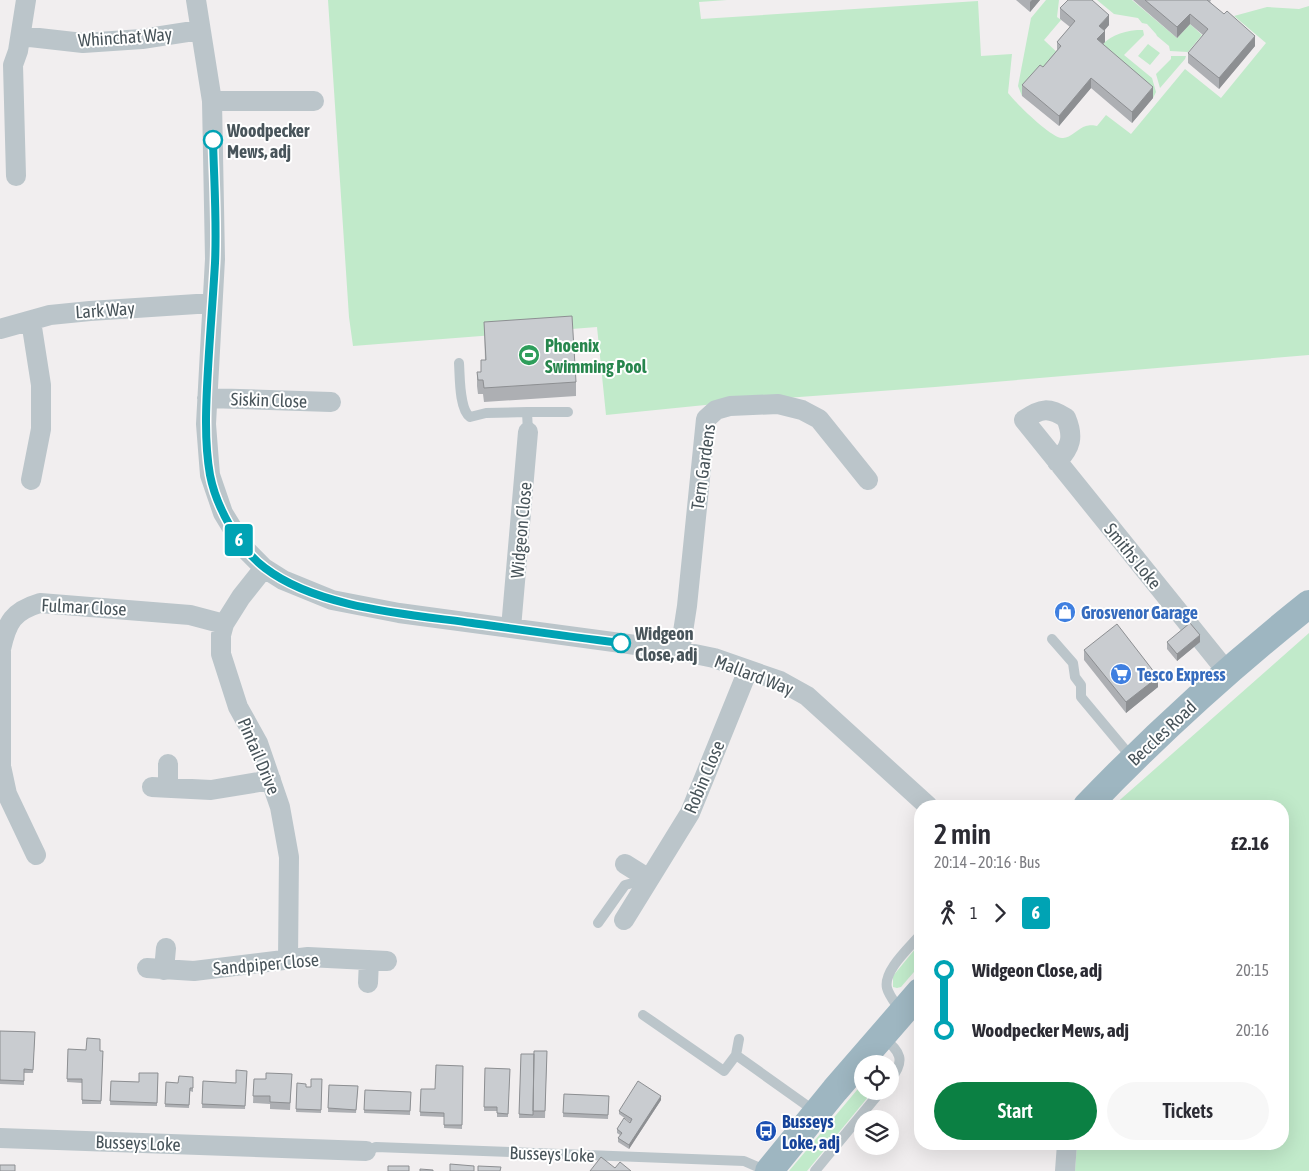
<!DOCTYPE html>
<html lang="en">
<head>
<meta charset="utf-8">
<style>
  :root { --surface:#fff; --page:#f7f7f7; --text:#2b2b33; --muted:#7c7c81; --accent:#0b8043 }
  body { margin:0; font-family:"Asap Condensed",sans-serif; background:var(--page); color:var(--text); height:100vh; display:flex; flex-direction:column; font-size:19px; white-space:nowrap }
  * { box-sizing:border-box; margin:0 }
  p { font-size:16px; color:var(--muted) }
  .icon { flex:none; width:28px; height:28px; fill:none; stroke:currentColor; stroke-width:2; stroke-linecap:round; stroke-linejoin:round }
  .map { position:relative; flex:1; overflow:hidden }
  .sheet { position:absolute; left:914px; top:800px; width:375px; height:350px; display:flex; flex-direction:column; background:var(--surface); border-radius:20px; box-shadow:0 5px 20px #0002 }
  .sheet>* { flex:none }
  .badge { padding:0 10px; border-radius:4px; font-size:18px; line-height:32px }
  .fabs { position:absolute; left:854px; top:1055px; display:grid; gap:10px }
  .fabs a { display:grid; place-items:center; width:45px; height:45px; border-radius:50%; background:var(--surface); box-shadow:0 5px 20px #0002; font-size:25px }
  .map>.badge { position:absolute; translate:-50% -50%; box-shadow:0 0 0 2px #fff }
  .legs { display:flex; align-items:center; gap:8px; height:55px; padding:0 20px; font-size:16px }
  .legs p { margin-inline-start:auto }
  .headline { display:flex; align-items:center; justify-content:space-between; height:85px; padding:0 20px }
  h1 { font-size:28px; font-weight:600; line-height:38px }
  .button { display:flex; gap:10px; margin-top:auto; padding:10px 20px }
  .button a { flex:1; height:58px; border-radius:30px; background:var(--accent); color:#fff; font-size:20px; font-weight:600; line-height:58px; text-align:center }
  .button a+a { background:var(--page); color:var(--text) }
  ul { padding:0 20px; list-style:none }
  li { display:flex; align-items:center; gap:18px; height:60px; font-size:19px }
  li i { display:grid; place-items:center; width:8px; height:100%; margin:0 6px; background:currentColor }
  li i::after { content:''; width:12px; height:12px; margin:-6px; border:4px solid; border-radius:50%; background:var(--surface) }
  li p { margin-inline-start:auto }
  li:first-child i { background:linear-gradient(#0000 50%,currentColor 0) }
  li:last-child i { background:linear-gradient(currentColor 50%,#0000 0) }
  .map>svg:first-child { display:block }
</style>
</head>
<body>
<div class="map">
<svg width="1309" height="1171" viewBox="0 0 1309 1171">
  <rect width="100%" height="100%" fill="#f1eeef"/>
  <path fill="#c1eaca" d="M 328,0 L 727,0 L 699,2 L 701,19 L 978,1 L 981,56 L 1012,54 L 1008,93 C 1016,103 1050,137 1062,138 C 1070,139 1078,128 1086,126 C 1089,125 1094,125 1097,126 L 1106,115 L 1131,134 L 1185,69 L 1221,98 L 1266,43 L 1234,16 L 1267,7 L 1299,9 L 1309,6 L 1309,355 L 935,387 L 745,401 L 606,415 L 597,327 L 353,346 L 349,317 Z
    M 1046,0 L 1059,0 L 1057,17 L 1061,20 L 1044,40 L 1061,56 L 1039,76 L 1022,96 L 1018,86 L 1031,18 Z
    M 1097,0 L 1132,0 L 1177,38 L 1190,24 L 1202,35 L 1188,52 L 1170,51 L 1169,46 L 1157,36 L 1156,34 L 1147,24 L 1142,23 L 1138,18 L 1114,14 Z
    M 1137,30 L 1143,30 L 1144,35 L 1124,55 L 1152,78 L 1156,92 L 1153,98 L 1097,50 C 1109,36 1120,32 1137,30 Z
    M 1148,44 L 1160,53 L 1150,65 L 1138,56 Z
    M 1171,56 L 1186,56 L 1185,59 L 1160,88 L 1156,74 L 1171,59 Z
    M 1309,633 L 1309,1171 L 1075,1171 L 1077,1144 L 1282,1144 L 1282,806 L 1113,806 Z
    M 920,943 L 920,965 L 901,987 L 897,988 L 893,987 L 893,976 Z
    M 862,1084 L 862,1091 L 873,1091 L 807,1171 L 789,1171 Z"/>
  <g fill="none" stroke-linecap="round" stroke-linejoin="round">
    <path stroke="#bbc5ca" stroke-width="10" d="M 459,363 C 460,377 459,409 470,417 L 486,413 L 527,412 L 528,432
      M 527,412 L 568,412
      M 1052,639 L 1073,663 L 1075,677 L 1081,685 L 1081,697 L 1132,758
      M 598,923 L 625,885 L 648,879
      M 901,1012 C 897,1005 889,996 887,988 C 883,971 909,948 920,935
      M 643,1015 L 724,1071 L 736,1055 L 816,1112
      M 882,1037 C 901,1051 906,1061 890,1080
      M 736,1055 L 739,1039
      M 366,1151 L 376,1147 L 744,1161 L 767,1171
      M 815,1171 L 881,1091"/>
    <path stroke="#bbc5ca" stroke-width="20" d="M 196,0 L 212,101 L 215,259 L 206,424 L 210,475 L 223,513 L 245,549 L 264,568 L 283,580 L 332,600 L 399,613 L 680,651 L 714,658 L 780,681 L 807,696 L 928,806
      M 21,36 L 83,43 L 142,39 L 200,30
      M 212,101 L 314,101
      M 16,176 L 13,65 L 18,51 L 26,0
      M 31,321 L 41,385 L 41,429 L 31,480
      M 0,329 L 50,315 L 90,311 L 212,303
      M 207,398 L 331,402
      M 1057,462 C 1071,447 1074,437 1066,418 C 1049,407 1041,408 1024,420 L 1228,673
      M 264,568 L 241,597 L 224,624 L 221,635 L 221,654 L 238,707 L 258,743 L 280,807 L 289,857 L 288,959
      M 511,628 L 528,432
      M 680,651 L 687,606 L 706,419 L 716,410 L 730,406 L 778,404 L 802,410 L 819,419 L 868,480
      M 168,764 L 168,788
      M 152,787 L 211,790 L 271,780
      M 36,855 L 7,794 L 1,766 L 1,649 C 7,622 13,611 40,603 L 190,615 L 224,624
      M 625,864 L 649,879
      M 624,920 L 690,813 L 748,670
      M 147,968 L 194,971 L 308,957 L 387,961
      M 164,970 L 166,948
      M 368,983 L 369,960
      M 0,1138 L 366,1151
      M 1065,1171 L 1067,1144"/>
    <path stroke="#9eb6c1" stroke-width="28" d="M 1087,806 C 1156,734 1231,666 1309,604
      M 769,1171 L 835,1090 L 920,992"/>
  </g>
  <path fill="#adafb3" d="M 1016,0 L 1040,0 L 1030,12 Z
    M 1133,0 L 1211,0 L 1210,2 L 1255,46 L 1219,89 L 1188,63 L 1188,53 L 1203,35 L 1190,24 L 1177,38 Z
    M 1060,8 L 1109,25 L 1104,30 L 1105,42 L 1103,44 L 1153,98 L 1132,123 L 1091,88 L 1059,126 L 1022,96 L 1022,85 L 1043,67 L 1057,50 L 1057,42 L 1070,27 L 1060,19 Z
    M 484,322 L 576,382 L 576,396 L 484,402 L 483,394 L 478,394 L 477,386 L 477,372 L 481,372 L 481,360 L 485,360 Z
    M 1167,642 L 1200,642 L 1177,661 L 1167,649 Z
    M 1084,650 L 1158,687 L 1126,713 L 1084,660 Z
    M 0,1031 L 35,1032 L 33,1073 L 24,1073 L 24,1085 L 0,1084 Z
    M 68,1049 L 103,1051 L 101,1104 L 82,1104 L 82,1083 L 67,1082 Z
    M 547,1051 L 545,1118 L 519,1118 L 521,1054 L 534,1054 Z
    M 463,1066 L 462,1129 L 444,1128 L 444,1117 L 420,1116 L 421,1089 L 435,1089 Z
    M 485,1068 L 510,1069 L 508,1117 L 497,1117 L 497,1111 L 484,1111 Z
    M 247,1071 L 245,1109 L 202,1108 L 203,1081 L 236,1083 Z
    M 158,1073 L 157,1106 L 110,1105 L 111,1081 L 139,1082 Z
    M 292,1074 L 290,1110 L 270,1109 L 270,1104 L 253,1103 L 254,1079 L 266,1079 Z
    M 193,1077 L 193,1092 L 190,1091 L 189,1108 L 165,1107 L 166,1082 L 178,1083 Z
    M 322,1079 L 321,1113 L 296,1112 L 297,1083 L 306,1087 L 311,1087 Z
    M 329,1085 L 358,1086 L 356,1113 L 328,1112 Z
    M 365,1090 L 411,1092 L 410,1115 L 364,1113 Z
    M 564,1094 L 609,1096 L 608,1119 L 563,1117 Z
    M 661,1100 L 629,1149 L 618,1142 L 618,1138 L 620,1135 L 617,1133 L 617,1129 L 630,1122 L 619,1114 L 619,1111 Z"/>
  <path fill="#8d8f92" d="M 1032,0 L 1040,0 L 1030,12 L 1030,2 Z
    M 1190,14 L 1190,24 L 1177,38 L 1177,27 Z
    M 1109,15 L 1109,25 L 1099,37 L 1099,26 Z
    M 1105,31 L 1105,42 L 1097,50 L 1097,39 Z
    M 1255,36 L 1255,46 L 1219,89 L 1219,78 Z
    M 1091,78 L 1091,88 L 1059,126 L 1059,116 Z
    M 1153,87 L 1153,98 L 1132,123 L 1132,112 Z
    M 1200,635 L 1200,642 L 1177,661 L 1177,654 Z
    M 1158,677 L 1158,687 L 1126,713 L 1126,702 Z
    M 661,1096 L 661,1100 L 629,1149 L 629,1145 Z"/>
  <path fill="#c9ccd0" stroke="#8d8f92" d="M 1068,0 L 1092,0 L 1109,15 L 1099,26 L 1105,31 L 1097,39 L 1153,87 L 1132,112 L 1091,78 L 1059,116 L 1022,85 L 1040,65 L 1043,67 L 1061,46 L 1057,42 L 1075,21 L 1060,8 Z
    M 1145,0 L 1207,0 L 1224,14 L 1227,11 L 1255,36 L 1219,78 L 1188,53 L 1208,29 L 1190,14 L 1177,27 Z
    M 572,316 L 576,382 L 484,388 L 483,380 L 478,380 L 477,372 L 481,372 L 481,360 L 486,360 L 484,322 Z
    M 1190,623 L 1200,635 L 1177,654 L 1167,642 Z
    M 1117,624 L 1158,677 L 1126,702 L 1084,650 Z
    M 0,1031 L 35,1032 L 33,1070 L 24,1069 L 24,1081 L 0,1080 Z
    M 87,1038 L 100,1039 L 100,1051 L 103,1051 L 101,1101 L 82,1100 L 82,1079 L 67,1079 L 68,1049 L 86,1050 Z
    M 534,1051 L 547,1051 L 545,1111 L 533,1111 Z
    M 521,1054 L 534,1054 L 533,1115 L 519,1114 Z
    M 436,1065 L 463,1066 L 462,1125 L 444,1125 L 444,1113 L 420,1112 L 421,1089 L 435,1089 Z
    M 485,1068 L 510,1069 L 508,1114 L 497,1113 L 497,1107 L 484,1107 Z
    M 236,1070 L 247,1071 L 245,1106 L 202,1104 L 203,1081 L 236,1083 Z
    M 139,1073 L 158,1073 L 157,1103 L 110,1101 L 111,1081 L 139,1082 Z
    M 266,1073 L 292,1074 L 290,1103 L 270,1102 L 270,1096 L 253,1096 L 254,1079 L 266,1079 Z
    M 179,1076 L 193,1077 L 193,1088 L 190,1088 L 189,1105 L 165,1104 L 166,1082 L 178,1083 Z
    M 311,1079 L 322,1079 L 321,1110 L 296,1109 L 297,1083 L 306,1084 L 306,1087 L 311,1087 Z
    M 638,1081 L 661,1096 L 629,1145 L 618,1138 L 622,1133 L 617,1129 L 624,1118 L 630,1123 L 632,1119 L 619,1111 Z
    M 329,1085 L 358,1086 L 356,1110 L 328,1108 Z
    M 365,1090 L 411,1092 L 410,1111 L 364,1110 Z
    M 564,1094 L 609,1096 L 608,1115 L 563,1113 Z
    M 601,1157 L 615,1168 L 620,1162 L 631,1171 L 590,1171 Z
    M 450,1164 L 474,1166 L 474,1171 L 450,1171 Z
    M 0,1165 L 15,1165 L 15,1171 L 0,1171 Z
    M 388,1166 L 409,1166 L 409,1171 L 388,1171 Z
    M 478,1166 L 501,1167 L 500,1171 L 478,1171 Z
    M 420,1169 L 433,1170 L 433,1171 L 420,1171 Z"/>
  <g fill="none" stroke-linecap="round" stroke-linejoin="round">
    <g stroke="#fff" stroke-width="11">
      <path id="line-1" d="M 213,140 C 214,181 217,222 215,263 C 213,298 210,333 208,369 C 206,403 204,441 210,475 C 216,506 239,549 265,568 C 317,608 407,614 472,623 C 522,630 571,637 621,643"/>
    </g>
    <use href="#line-1" stroke="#00a3b4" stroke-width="8"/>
  </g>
  <defs>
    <g id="stadium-disc" transform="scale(1.125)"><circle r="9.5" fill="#2e9e5b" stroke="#fff"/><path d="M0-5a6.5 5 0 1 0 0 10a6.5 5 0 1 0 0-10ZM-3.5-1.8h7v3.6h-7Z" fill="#fff"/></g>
    <g id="shop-disc" transform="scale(1.125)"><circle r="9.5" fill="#3f7fe0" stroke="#fff"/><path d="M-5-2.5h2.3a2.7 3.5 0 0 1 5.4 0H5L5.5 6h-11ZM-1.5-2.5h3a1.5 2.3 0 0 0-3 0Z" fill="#fff"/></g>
    <g id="supermarket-disc" transform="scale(1.125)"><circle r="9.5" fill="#3f7fe0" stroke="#fff"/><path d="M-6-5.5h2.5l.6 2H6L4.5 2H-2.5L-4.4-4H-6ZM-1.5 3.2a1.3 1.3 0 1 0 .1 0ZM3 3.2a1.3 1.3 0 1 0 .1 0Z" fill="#fff"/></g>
    <g id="bus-disc" transform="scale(1.125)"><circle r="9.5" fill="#1a4fb4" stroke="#fff"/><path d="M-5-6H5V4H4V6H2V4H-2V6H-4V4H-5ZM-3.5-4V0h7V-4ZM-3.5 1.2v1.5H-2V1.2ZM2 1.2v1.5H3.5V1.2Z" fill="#fff"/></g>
  </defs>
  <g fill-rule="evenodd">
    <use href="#stadium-disc" x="529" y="355"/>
    <use href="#shop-disc" x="1065" y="612"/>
    <use href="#supermarket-disc" x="1121" y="674"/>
    <use href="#bus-disc" x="766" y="1131"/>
  </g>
  <g fill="#fff" stroke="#00a3b4" stroke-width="2.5">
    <circle cx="213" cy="140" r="9"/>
    <circle cx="621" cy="643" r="9"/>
  </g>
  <g text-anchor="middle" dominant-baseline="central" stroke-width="4" stroke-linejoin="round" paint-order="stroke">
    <g font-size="18" fill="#48545a" stroke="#fff">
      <text transform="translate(125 37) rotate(-4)">Whinchat Way</text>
      <text transform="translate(105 310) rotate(-4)">Lark Way</text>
      <text transform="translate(269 400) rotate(2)">Siskin Close</text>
      <text transform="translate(703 467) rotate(-82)">Tern Gardens</text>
      <text transform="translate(521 530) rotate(-85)">Widgeon Close</text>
      <text transform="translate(1133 556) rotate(51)">Smiths Loke</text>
      <text transform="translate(84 607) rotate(3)">Fulmar Close</text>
      <text transform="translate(754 675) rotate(21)">Mallard Way</text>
      <text transform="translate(1162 733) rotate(-43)">Beccles Road</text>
      <text transform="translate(259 756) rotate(67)">Pintail Drive</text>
      <text transform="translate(704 777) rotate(-67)">Robin Close</text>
      <text transform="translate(266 964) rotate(-5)">Sandpiper Close</text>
      <text transform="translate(138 1143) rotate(2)">Busseys Loke</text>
      <text transform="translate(552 1154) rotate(2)">Busseys Loke</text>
    </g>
    <g font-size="18" font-weight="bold" fill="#48545a" stroke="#fff" text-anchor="start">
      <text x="227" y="130">Woodpecker<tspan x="227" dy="21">Mews, adj</tspan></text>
      <text x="635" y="633">Widgeon<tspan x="635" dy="21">Close, adj</tspan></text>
    </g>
    <g font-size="18" font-weight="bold" fill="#27864d" stroke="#fff" text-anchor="start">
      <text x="545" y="345">Phoenix<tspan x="545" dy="21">Swimming Pool</tspan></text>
    </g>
    <g font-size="18" font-weight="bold" fill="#366cbe" stroke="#fff" text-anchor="start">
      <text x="1081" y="612">Grosvenor Garage</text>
      <text x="1137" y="674">Tesco Express</text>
    </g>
    <g font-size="18" font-weight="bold" fill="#164399" stroke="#fff" text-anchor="start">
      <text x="782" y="1121">Busseys<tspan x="782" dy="21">Loke, adj</tspan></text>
    </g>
  </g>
</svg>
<div class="fabs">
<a><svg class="icon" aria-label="locate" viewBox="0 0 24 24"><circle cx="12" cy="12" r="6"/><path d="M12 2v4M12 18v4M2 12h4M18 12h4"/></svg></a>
<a><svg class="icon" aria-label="layers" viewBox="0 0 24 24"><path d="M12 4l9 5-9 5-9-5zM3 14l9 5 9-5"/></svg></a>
</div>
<b class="badge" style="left:239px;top:540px;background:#00a3b4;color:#fff">6</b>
<section class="sheet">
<div class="headline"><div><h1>2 min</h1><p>20:14 – 20:16 · Bus</p></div><b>£2.16</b></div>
<div class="legs"><svg class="icon" aria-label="walk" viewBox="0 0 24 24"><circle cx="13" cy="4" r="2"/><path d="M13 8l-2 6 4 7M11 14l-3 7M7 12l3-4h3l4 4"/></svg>1<svg class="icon" aria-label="forward" viewBox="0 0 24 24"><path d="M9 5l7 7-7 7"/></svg><b class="badge" style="background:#00a3b4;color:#fff">6</b></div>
<ul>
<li><i style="color:#00a3b4"></i><b>Widgeon Close, adj</b><p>20:15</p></li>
<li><i style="color:#00a3b4"></i><b>Woodpecker Mews, adj</b><p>20:16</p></li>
</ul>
<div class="button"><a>Start</a><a>Tickets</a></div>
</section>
</div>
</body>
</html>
